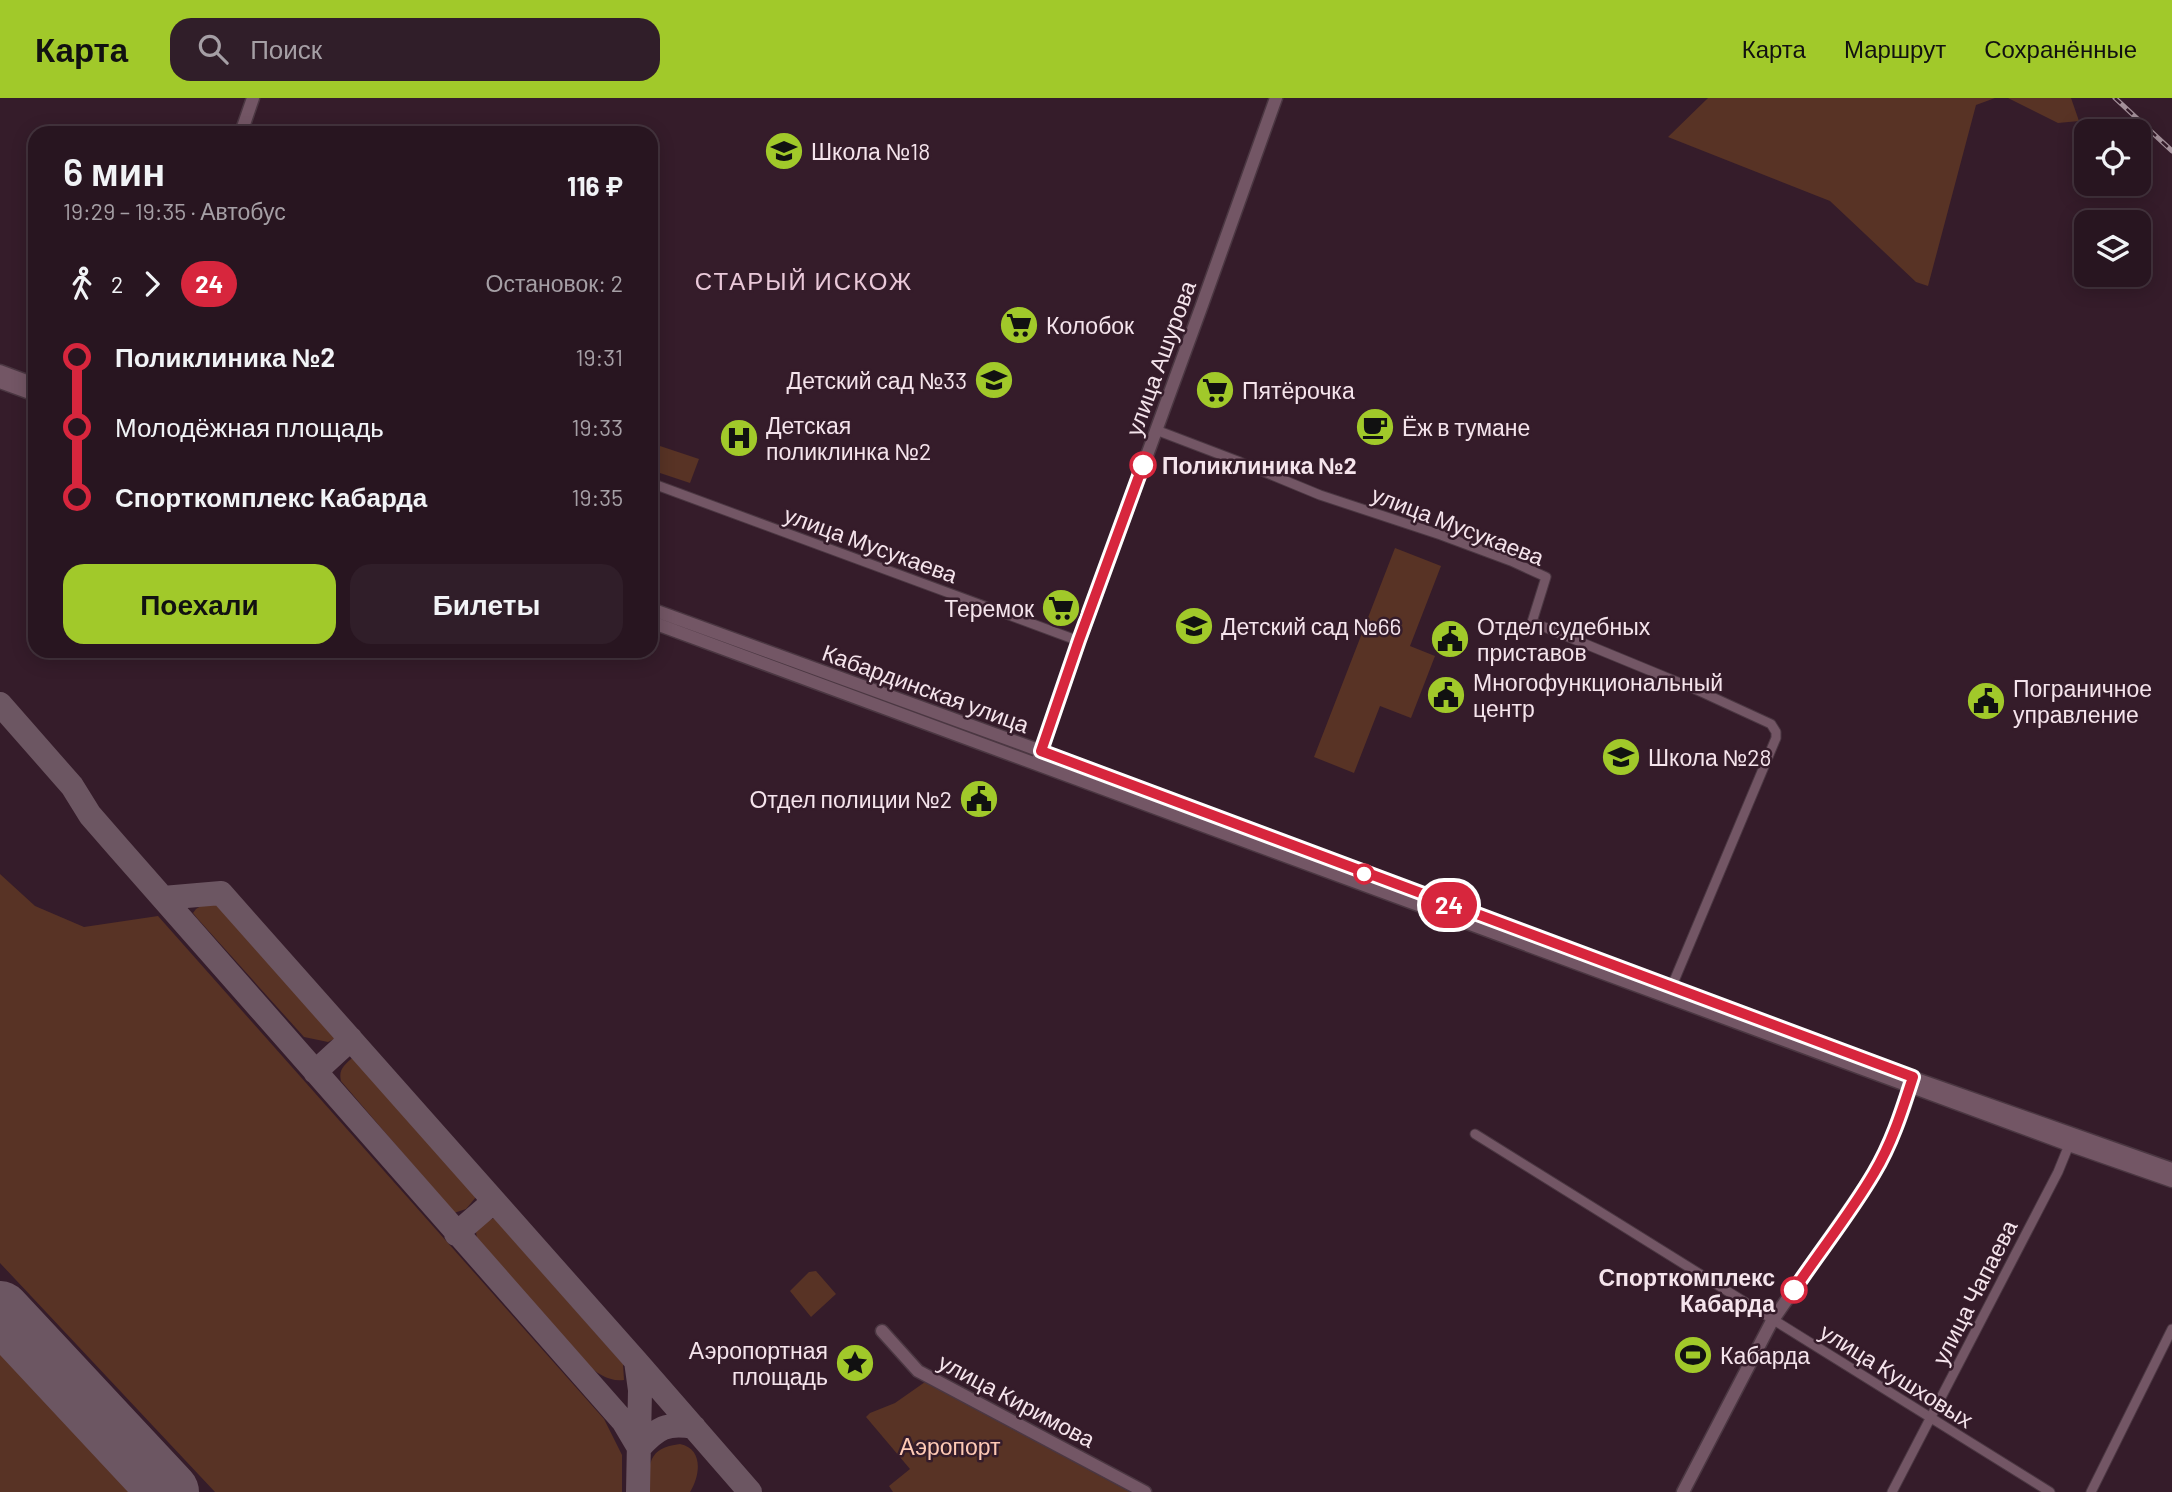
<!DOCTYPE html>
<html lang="ru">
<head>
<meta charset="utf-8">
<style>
  :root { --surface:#281520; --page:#301e29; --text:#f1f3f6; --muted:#a59fa5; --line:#44343e; --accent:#a1c92a }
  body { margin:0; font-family:Barlow,sans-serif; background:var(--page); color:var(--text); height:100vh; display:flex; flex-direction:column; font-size:26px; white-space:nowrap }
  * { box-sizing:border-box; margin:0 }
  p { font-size:23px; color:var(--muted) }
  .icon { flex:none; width:38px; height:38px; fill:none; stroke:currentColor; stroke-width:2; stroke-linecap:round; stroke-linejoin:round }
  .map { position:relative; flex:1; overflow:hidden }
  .drawer { position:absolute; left:28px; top:28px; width:630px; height:532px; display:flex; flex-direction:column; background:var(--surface); border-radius:21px; box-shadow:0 4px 18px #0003,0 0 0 2px var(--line) }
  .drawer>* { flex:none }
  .badge { padding:0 14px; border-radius:23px; font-size:24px; line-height:46px }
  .fabs { position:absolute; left:2074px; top:21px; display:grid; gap:14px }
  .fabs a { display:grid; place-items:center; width:77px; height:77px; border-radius:14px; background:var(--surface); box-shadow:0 4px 18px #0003,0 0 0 2px var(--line); font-size:35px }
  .map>.badge { position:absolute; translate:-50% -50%; box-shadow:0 0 0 4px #fff }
  .legs { display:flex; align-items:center; gap:10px; height:77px; padding:0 35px; font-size:23px }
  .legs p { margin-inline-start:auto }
  .summary { display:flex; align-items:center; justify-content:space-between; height:119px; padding:0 35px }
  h1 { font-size:38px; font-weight:600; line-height:52px }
  .action { display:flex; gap:14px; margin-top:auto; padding:14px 35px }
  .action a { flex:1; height:80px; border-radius:21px; background:var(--accent); color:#111; font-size:28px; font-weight:600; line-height:80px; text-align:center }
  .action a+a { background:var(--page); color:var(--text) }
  ul { padding:0 35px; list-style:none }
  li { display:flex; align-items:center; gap:24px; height:70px; font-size:26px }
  li i { display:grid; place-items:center; width:10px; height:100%; margin:0 9px; background:currentColor }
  li i::after { content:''; width:18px; height:18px; margin:-9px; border:5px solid; border-radius:50%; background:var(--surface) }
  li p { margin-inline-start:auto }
  li:first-child i { background:linear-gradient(#0000 50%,currentColor 0) }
  li:last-child i { background:linear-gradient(currentColor 50%,#0000 0) }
  header { display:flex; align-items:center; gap:42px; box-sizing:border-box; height:98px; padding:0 35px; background:var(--accent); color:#111 }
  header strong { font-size:33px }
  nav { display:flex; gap:38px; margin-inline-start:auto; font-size:24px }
  .search { width:490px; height:63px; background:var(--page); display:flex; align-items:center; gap:18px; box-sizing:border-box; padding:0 24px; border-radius:21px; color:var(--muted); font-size:26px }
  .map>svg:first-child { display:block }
</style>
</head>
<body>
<header>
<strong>Карта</strong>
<div class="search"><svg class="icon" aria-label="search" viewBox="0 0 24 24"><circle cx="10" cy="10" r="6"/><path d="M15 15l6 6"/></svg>Поиск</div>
<nav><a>Карта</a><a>Маршрут</a><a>Сохранённые</a></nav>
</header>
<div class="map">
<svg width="2172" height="1394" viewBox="0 0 2172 1394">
  <rect width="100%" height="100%" fill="#351c2a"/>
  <path fill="#583325" d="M 1708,0 L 1995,0 L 1976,7 L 1928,188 L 1916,184 L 1830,103 L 1668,39 Z
    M 2008,0 L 2071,0 L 2079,23 L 2058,25 Z
    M 651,345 L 699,361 L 690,385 L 651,372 Z
    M 1395,450 L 1441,468 L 1410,548 L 1435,558 L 1411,620 L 1380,608 L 1354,675 L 1314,659 Z
    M 0,776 L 35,808 L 84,829 L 158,818 L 604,1321 L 622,1357 L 622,1394 L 215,1394 L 0,1165 Z
    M 204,806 L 219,807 L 336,940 L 328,944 L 304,939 L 197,820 L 193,815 L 196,811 Z
    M 353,959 L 476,1099 L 466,1111 L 454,1115 L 341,983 C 338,971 345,967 353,959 Z
    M 494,1120 L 623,1266 L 624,1282 C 609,1284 596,1275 586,1265 L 477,1141 L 476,1134 L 478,1128 Z
    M 816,1173 L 836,1196 L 811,1219 L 790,1193 L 809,1174 Z
    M 0,1256 L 130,1394 L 0,1394 Z
    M 925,1284 L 1130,1394 L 893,1394 L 889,1388 L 910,1371 L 866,1319 L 870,1315 L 895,1305 Z
    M 680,1346 C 704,1351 700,1378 690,1394 L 648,1394 C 649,1366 647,1350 680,1346 Z"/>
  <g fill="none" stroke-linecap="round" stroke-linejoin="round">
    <path stroke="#6c5662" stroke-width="24" d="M 0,606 L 72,688 L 90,717 L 117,748 L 623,1323 L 639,1350
      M 163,800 L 221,795 L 636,1263 L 750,1394
      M 315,974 L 351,941
      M 456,1136 L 493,1104
      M 636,1263 L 640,1292 L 638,1394
      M 639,1350 C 657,1330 667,1324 694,1329"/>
    <path stroke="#6c5662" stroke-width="60" d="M 0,1213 L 169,1394"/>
    <g stroke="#4b3742" stroke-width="11">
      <path id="street" d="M 1156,332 L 1240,364 L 1320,397 L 1441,437 L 1511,463 L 1546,479 L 1532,524 L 1697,592 L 1771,626 L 1776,634 L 1776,640 L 1669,895
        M 651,385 L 1079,543
        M 1475,1036 L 2050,1394
        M 1892,1394 L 2058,1074 L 2069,1047
        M 2091,1394 L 2172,1231"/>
    </g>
    <g stroke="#4b3742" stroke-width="15">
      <path id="secondary" d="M 241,35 L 253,0
        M 0,273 L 35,286
        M 0,284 L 35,297
        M 651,511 L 1041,653 L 1891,972 L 2172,1071
        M 651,524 L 2069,1047 L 2172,1083
        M 1038,662 L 1079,543 L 1202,207 L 1276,0
        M 882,1233 L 918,1273 L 1145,1394
        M 1683,1394 L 1772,1223 L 1874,1076 L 1893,1038 L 1904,1010 L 1912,983"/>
    </g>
    <use href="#street" stroke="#735665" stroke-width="9"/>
    <use href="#secondary" stroke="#735665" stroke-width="12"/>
    <g stroke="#a4909a" stroke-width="5">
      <path id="rail" d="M 2115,0 L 2172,53"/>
    </g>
    <use href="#rail" stroke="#351c2a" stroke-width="2.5" stroke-dasharray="8" stroke-linecap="butt"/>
  </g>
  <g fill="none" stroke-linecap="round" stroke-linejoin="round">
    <g stroke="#fff" stroke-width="16">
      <path id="line-1" d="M 1143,367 L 1079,542 L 1041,653 L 1913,979 C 1902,1013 1892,1045 1874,1075 C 1850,1116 1820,1153 1794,1192"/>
    </g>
    <use href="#line-1" stroke="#d7263d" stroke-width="10"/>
  </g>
  <defs>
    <g id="school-disc" transform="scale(2.0125)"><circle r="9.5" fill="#a1c92a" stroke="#351c2a"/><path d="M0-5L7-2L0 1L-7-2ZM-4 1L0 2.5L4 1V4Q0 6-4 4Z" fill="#111"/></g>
    <g id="supermarket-disc" transform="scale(2.0125)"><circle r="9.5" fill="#a1c92a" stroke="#351c2a"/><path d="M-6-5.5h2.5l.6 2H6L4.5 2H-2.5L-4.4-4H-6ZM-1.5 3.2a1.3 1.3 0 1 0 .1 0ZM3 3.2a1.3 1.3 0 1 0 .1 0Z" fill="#111"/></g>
    <g id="cafe-disc" transform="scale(2.0125)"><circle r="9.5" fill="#a1c92a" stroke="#351c2a"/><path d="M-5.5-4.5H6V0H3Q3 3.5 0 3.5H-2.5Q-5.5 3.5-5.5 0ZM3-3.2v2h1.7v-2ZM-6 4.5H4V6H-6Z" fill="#111"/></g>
    <g id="hospital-disc" transform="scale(2.0125)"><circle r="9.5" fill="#a1c92a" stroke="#351c2a"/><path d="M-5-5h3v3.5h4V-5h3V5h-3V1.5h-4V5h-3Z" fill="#111"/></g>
    <g id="civic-disc" transform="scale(2.0125)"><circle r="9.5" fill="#a1c92a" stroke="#351c2a"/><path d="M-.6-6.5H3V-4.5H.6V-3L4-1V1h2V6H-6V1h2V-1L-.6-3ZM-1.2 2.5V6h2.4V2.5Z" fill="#111"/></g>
    <g id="stadium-disc" transform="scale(2.0125)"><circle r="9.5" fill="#a1c92a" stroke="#351c2a"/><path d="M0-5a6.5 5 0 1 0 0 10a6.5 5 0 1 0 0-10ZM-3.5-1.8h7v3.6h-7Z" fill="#111"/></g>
    <g id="sight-disc" transform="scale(2.0125)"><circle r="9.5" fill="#a1c92a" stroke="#351c2a"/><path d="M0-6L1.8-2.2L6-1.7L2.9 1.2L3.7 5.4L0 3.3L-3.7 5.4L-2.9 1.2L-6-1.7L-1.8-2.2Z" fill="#111"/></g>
  </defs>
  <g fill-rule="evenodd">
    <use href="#school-disc" x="784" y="53"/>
    <use href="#supermarket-disc" x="1019" y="227"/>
    <use href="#school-disc" x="994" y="282"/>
    <use href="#supermarket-disc" x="1215" y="292"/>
    <use href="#cafe-disc" x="1375" y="329"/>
    <use href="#hospital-disc" x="739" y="340"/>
    <use href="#supermarket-disc" x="1061" y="510"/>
    <use href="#school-disc" x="1194" y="528"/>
    <use href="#civic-disc" x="1450" y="541"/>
    <use href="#civic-disc" x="1446" y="597"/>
    <use href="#civic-disc" x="1986" y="603"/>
    <use href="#school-disc" x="1621" y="659"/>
    <use href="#civic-disc" x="979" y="701"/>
    <use href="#stadium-disc" x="1693" y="1257"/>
    <use href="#sight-disc" x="855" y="1265"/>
  </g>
  <g fill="#fff" stroke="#d7263d" stroke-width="3.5">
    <circle cx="1143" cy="367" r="12"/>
    <circle cx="1364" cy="776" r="9"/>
    <circle cx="1794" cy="1192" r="12"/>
  </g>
  <g text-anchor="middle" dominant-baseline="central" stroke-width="5" stroke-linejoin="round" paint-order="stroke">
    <g font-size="23" fill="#f5e4ec" stroke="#351c2a" text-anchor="start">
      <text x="811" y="53">Школа №18</text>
      <text x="1046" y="227">Колобок</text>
      <text x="967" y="282" text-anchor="end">Детский сад №33</text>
      <text x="1242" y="292">Пятёрочка</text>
      <text x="766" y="327">Детская<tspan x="766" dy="26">поликлинка №2</tspan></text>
      <text x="1402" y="329">Ёж в тумане</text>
      <text x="1034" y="510" text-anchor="end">Теремок</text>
      <text x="1221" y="528">Детский сад №66</text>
      <text x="1477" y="528">Отдел судебных<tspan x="1477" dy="26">приставов</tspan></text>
      <text x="1473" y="584">Многофункциональный<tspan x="1473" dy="26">центр</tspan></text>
      <text x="2013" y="590">Пограничное<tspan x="2013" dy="26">управление</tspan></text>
      <text x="1648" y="659">Школа №28</text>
      <text x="952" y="701" text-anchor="end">Отдел полиции №2</text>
      <text x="828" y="1252" text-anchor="end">Аэропортная<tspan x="828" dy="26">площадь</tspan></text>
      <text x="1720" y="1257">Кабарда</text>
    </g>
    <g font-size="23" fill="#f5e4ec" stroke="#351c2a">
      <text transform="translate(1160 260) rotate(-70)">улица Ашурова</text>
      <text transform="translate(1458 427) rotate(21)">улица Мусукаева</text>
      <text transform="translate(871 446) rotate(20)">улица Мусукаева</text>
      <text transform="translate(926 590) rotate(20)">Кабардинская улица</text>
      <text transform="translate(1974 1194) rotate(-63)">улица Чапаева</text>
      <text transform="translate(1897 1277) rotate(32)">улица Кушховых</text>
      <text transform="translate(1017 1302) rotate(28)">улица Киримова</text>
    </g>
    <g font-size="23" font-weight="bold" fill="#f5e4ec" stroke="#351c2a" text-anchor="start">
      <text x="1162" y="367">Поликлиника №2</text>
      <text x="1775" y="1179" text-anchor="end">Спорткомплекс<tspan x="1775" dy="26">Кабарда</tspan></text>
    </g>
    <g font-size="23" fill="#fec9b5" stroke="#351c2a">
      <text x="950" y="1348">Аэропорт</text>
    </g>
    <g font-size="24" letter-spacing="2" fill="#eac9d9" stroke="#351c2a">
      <text x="804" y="182">СТАРЫЙ ИСКОЖ</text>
    </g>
  </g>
</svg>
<div class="fabs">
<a><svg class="icon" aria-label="locate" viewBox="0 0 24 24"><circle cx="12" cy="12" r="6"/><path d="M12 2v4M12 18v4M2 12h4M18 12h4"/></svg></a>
<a><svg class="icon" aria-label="layers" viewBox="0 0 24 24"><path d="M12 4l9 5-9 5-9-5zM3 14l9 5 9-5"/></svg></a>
</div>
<b class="badge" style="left:1449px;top:807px;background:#d7263d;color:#fff">24</b>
<section class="drawer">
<div class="summary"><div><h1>6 мин</h1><p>19:29 – 19:35 · Автобус</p></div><b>116 ₽</b></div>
<div class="legs"><svg class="icon" aria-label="walk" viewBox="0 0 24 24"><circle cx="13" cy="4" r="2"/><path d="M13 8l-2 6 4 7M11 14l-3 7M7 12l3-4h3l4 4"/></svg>2<svg class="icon" aria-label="forward" viewBox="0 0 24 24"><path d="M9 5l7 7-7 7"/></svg><b class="badge" style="background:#d7263d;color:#fff">24</b><p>Остановок: 2</p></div>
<ul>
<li><i style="color:#d7263d"></i><b>Поликлиника №2</b><p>19:31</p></li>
<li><i style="color:#d7263d"></i><span>Молодёжная площадь</span><p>19:33</p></li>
<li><i style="color:#d7263d"></i><b>Спорткомплекс Кабарда</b><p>19:35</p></li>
</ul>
<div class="action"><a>Поехали</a><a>Билеты</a></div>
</section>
</div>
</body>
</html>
